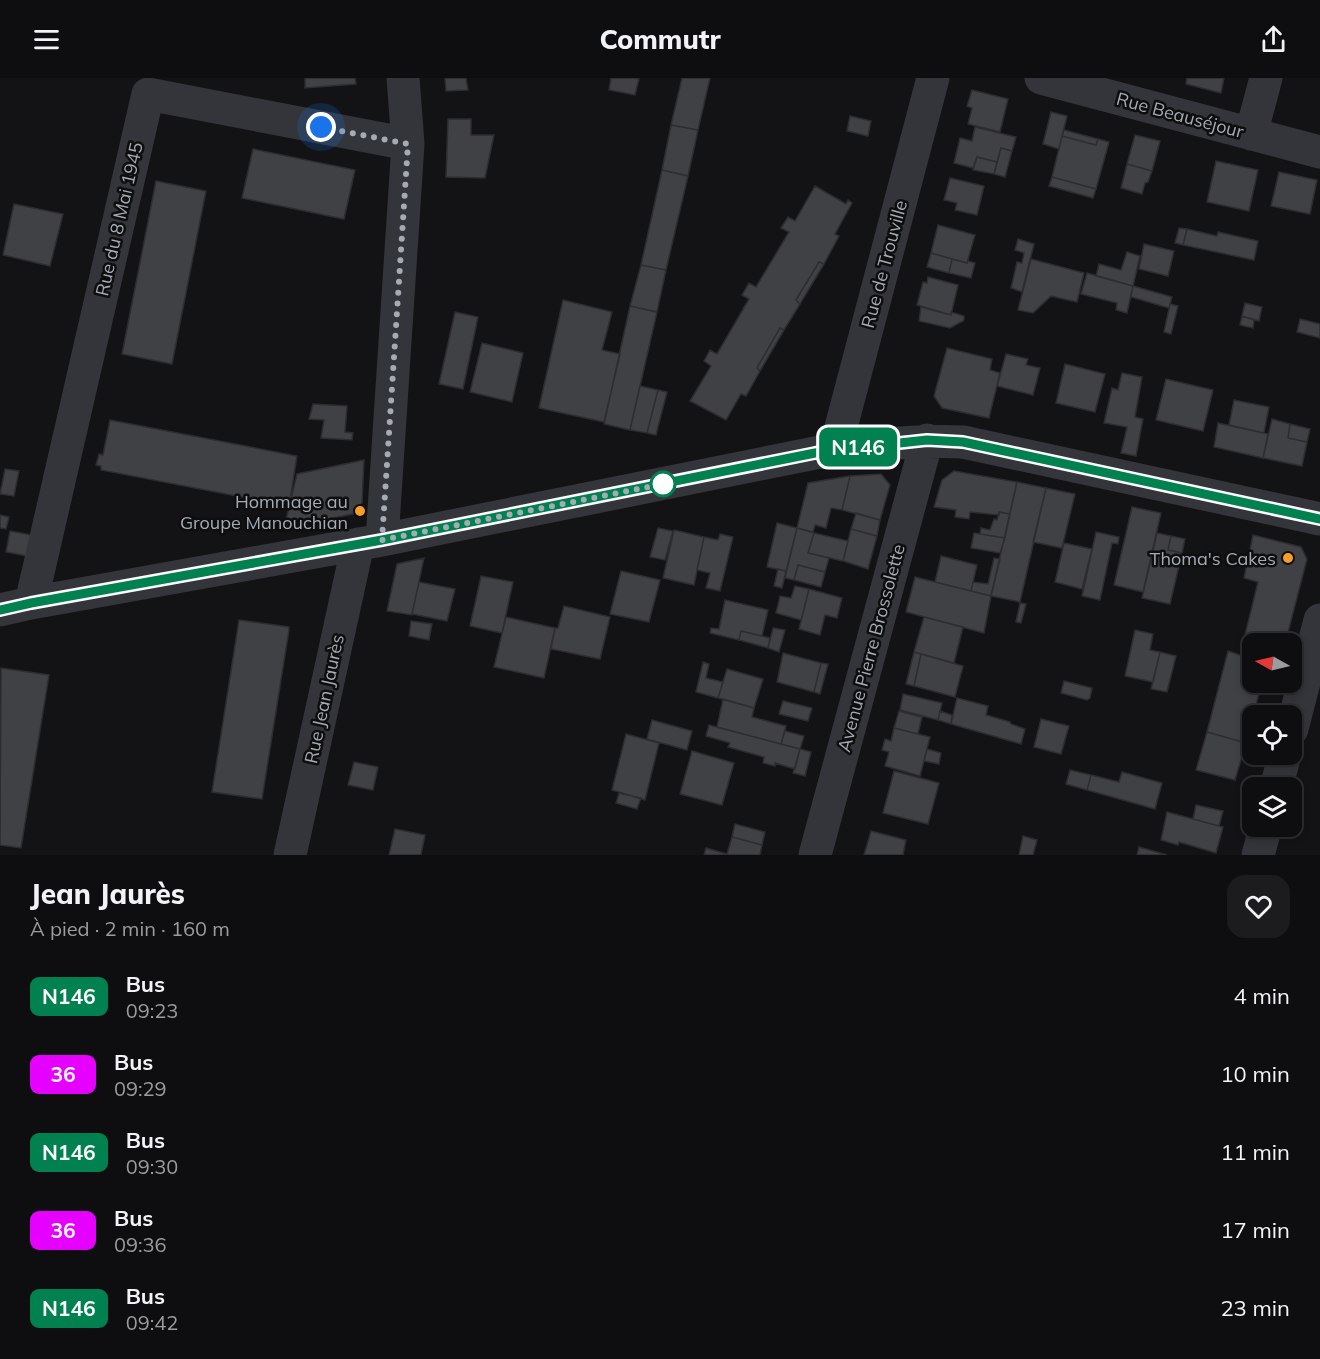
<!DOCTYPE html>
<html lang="fr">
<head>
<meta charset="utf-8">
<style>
  :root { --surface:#0e0e10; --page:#1c1c1e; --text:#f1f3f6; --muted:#9b9c9f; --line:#2e2e30 }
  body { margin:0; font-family:Mulish,sans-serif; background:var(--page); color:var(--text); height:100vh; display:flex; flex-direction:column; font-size:22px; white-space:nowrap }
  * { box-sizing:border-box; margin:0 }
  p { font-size:20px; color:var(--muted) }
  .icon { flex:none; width:33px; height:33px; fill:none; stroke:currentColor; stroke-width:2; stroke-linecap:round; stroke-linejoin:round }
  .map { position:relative; height:777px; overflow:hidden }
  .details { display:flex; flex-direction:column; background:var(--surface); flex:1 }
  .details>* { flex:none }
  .badge { padding:0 12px; border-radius:9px; font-size:21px; line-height:39px }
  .needle { width:39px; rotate:278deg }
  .buttons { position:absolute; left:1242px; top:555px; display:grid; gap:12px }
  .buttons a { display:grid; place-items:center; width:60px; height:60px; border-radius:12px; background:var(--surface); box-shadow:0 3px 9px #0003,0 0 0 2px var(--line); font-size:30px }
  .you { position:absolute; width:30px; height:30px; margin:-15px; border:4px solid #fff; border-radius:50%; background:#1a73e8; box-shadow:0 0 0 9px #1a73e833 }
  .map>.badge { position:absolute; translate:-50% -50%; box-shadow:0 0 0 3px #fff }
  .round { display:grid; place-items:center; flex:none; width:63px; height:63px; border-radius:18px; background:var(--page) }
  .head { display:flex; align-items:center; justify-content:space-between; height:102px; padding:0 30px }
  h1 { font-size:28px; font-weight:800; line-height:45px }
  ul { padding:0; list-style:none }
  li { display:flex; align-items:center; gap:18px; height:78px; padding:0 30px }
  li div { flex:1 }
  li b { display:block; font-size:22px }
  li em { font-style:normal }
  li .badge { min-width:66px; font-weight:700; text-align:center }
  header { display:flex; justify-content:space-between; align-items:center; height:78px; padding:0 30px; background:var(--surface); font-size:27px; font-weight:800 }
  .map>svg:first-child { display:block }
</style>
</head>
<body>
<header><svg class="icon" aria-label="menu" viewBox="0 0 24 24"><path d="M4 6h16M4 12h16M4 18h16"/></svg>Commutr<svg class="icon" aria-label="share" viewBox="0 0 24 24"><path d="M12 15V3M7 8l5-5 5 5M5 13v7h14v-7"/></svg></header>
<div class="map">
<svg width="1320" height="777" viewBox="0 0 1320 777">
  <rect width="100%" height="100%" fill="#131315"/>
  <path fill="#3f4145" stroke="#2d2d31" stroke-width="1.5" d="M 305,0 L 355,0 L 356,6 L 305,10 Z
    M 445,0 L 466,0 L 468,12 L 446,13 Z
    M 611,0 L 633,0 L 639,1 L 635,17 L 609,12 Z
    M 682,0 L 710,0 L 698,52 L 671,47 Z
    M 1187,0 L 1224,0 L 1221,15 L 1186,6 Z
    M 972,12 L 1008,21 L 1000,54 L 968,46 L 972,30 L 967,28 Z
    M 1051,34 L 1067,38 L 1059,71 L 1043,66 Z
    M 850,38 L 871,43 L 868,58 L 847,53 Z
    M 448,41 L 471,41 L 471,57 L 494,57 L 485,100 L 446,99 Z
    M 671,47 L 698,52 L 688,98 L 662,92 Z
    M 975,49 L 1016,59 L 1012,73 L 1001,70 L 997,84 L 977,79 L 973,90 L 954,85 L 960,60 L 972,63 Z
    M 1064,52 L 1098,61 L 1096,67 L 1062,58 Z
    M 1135,57 L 1160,63 L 1152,93 L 1127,86 Z
    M 1062,58 L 1096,67 L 1098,61 L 1109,64 L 1096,111 L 1052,99 Z
    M 1001,70 L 1012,73 L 1005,99 L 994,96 Z
    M 253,71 L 355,92 L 344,141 L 242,120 Z
    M 977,79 L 997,84 L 994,96 L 973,92 Z
    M 1216,83 L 1258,92 L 1249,133 L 1207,124 Z
    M 1127,86 L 1152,93 L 1148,104 L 1145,105 L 1142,116 L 1121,110 Z
    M 662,92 L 688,98 L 666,192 L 641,187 Z
    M 1279,94 L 1317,102 L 1310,136 L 1271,128 Z
    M 1052,99 L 1096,111 L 1093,120 L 1049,108 Z
    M 950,100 L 984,108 L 977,137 L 955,132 L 957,125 L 944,122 Z
    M 156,103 L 206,113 L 172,286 L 122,276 Z
    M 815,108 L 846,126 L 848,122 L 852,125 L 835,156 L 839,158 L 824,186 L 819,184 L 796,222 L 800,226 L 784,252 L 780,250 L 757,290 L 760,293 L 746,318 L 741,316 L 726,342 L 690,323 L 711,288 L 704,283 L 710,272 L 717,276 L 749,221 L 742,217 L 749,205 L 756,209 L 789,154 L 781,150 L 788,139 L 795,143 Z
    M 14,126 L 63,136 L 50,188 L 3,177 Z
    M 938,147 L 975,157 L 967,185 L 931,175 Z
    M 1179,150 L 1187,151 L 1183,167 L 1175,165 Z
    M 1187,151 L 1217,158 L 1218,154 L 1258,163 L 1254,182 L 1183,167 Z
    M 1018,161 L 1034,166 L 1022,214 L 1011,210 L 1017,184 L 1022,185 L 1024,175 L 1015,172 Z
    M 1144,166 L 1174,173 L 1168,198 L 1139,191 Z
    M 1127,174 L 1140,178 L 1133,208 L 1096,198 L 1099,186 L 1121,192 Z
    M 931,175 L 952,181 L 949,195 L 927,189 Z
    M 952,181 L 967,185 L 968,183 L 975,185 L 971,200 L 949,195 Z
    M 1031,181 L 1084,195 L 1077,224 L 1051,218 L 1033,235 L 1018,232 Z
    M 819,184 L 824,186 L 800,226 L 796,222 Z
    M 641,187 L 666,192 L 657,234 L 630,228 Z
    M 1087,195 L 1133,208 L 1127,235 L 1116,232 L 1117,225 L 1081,216 Z
    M 928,199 L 958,207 L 951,237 L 917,227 L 923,204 L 927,205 Z
    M 1133,208 L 1172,219 L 1169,230 L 1131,219 Z
    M 563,222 L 612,234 L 602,272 L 620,276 L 604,344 L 539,330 Z
    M 1245,225 L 1262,229 L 1259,243 L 1242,238 Z
    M 1170,226 L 1178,228 L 1171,256 L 1164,254 Z
    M 630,228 L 657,234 L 630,352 L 604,346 Z
    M 921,229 L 951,237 L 951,234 L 964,238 L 964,241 L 963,243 L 950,250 L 919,243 Z
    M 455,234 L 478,239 L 463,311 L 439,306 Z
    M 1242,238 L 1254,242 L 1253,250 L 1240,247 Z
    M 1300,241 L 1320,246 L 1320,260 L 1297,254 Z
    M 780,250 L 784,252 L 760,293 L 757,290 Z
    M 482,265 L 523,275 L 512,324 L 470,314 Z
    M 947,270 L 992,281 L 990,292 L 1000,295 L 989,340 L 942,330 L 934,318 Z
    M 1006,276 L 1028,281 L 1026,287 L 1040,290 L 1033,317 L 997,308 Z
    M 1065,286 L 1105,296 L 1095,334 L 1056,325 Z
    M 1122,295 L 1142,299 L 1135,339 L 1143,341 L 1136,378 L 1121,375 L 1127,349 L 1104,345 L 1112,310 L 1118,312 Z
    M 1166,301 L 1213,312 L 1203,353 L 1156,342 Z
    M 640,308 L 658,312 L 647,355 L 630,352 Z
    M 658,312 L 667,314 L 656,357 L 647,355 Z
    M 1234,322 L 1269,329 L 1264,355 L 1229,347 Z
    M 313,326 L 347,328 L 345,354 L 353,355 L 352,362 L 321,360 L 324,342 L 309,341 Z
    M 1272,341 L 1290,346 L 1288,360 L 1307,364 L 1302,388 L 1263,380 Z
    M 110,342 L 297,378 L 289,428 L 101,392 L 101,388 L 96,387 L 99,376 L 103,377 Z
    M 1218,345 L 1268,356 L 1263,380 L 1214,369 Z
    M 1290,346 L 1310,351 L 1307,364 L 1288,360 Z
    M 364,382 L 362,425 L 353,436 L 284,450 L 297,396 Z
    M 5,391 L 19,393 L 14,418 L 0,416 Z
    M 954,393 L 1017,404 L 1010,436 L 999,434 L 999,437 L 970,434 L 969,441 L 955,439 L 956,432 L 934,429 L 942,402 Z
    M 881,396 L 890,407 L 880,442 L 842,432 L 850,398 Z
    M 850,398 L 842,432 L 831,430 L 826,450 L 815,447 L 813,454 L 797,450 L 808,405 Z
    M 1017,404 L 1046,410 L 1020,524 L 991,518 Z
    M 1046,410 L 1075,416 L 1062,470 L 1033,464 Z
    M 1132,429 L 1161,435 L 1143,514 L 1114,507 Z
    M 999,434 L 1010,436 L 1005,460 L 980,456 L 981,450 L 990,452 L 994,441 L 997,442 Z
    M 856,435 L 880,442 L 877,458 L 851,451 Z
    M 0,437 L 9,439 L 6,451 L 0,450 Z
    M 777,445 L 797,450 L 786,493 L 767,489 Z
    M 658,450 L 673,453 L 665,482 L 650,479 Z
    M 797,450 L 814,455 L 808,475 L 829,480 L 825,494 L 798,487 L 794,502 L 785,500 Z
    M 851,451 L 877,458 L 868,491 L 843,483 Z
    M 674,452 L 704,459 L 694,507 L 663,500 Z
    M 10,453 L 32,457 L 27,478 L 6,474 Z
    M 1096,454 L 1119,459 L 1118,466 L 1112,465 L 1100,522 L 1082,518 Z
    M 814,455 L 848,463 L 843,483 L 808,475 Z
    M 974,455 L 1005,460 L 1000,475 L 971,470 Z
    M 1157,455 L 1171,458 L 1168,472 L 1182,475 L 1170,526 L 1142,520 Z
    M 720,456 L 733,459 L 720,513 L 706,510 L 710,495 L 697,492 L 704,459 L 718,462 Z
    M 1253,457 L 1301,469 L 1307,481 L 1285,566 L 1279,566 L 1245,557 L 1258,504 L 1244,500 Z
    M 1171,458 L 1185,461 L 1182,475 L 1168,472 Z
    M 1064,465 L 1092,471 L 1082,511 L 1055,504 Z
    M 941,478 L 977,487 L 971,513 L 935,504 Z
    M 424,480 L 412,537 L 387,533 L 397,486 Z
    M 994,480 L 1000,481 L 991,518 L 971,513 L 973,504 L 988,506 Z
    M 798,487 L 825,494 L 821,509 L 794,502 Z
    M 778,491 L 786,493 L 782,510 L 774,508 Z
    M 621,493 L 660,502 L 649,544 L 610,536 Z
    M 481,498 L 513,504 L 502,555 L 470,548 Z
    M 915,499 L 991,518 L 984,555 L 906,534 Z
    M 419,504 L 455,511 L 447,543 L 412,536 Z
    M 795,508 L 809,511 L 801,542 L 776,535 L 780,518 L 791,520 Z
    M 809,511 L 842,520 L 837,540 L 825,537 L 820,557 L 799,551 Z
    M 725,522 L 768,532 L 762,558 L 741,553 L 739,562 L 710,555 L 711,550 L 719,551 Z
    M 1020,525 L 1026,526 L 1021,545 L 1016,544 Z
    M 564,528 L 610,539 L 600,581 L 551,571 L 555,550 L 558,550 Z
    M 506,539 L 555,550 L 544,600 L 494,589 Z
    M 924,539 L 963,549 L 954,585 L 914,574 Z
    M 239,542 L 289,549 L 289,552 L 262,721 L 212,714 Z
    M 411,543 L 432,546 L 429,562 L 409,558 Z
    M 773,550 L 785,552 L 779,574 L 768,570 Z
    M 1135,552 L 1153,556 L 1150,572 L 1160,574 L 1153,604 L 1125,598 Z
    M 741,553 L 770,560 L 768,570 L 739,562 Z
    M 1228,573 L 1252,581 L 1252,604 L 1262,604 L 1246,665 L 1207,654 Z
    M 914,574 L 921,576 L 914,608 L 906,606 Z
    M 1160,574 L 1176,578 L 1167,614 L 1151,611 Z
    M 783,575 L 821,585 L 814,614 L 777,604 Z
    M 921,576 L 963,588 L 955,619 L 914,608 Z
    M 703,584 L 709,586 L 706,600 L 723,604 L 718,620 L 696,614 Z
    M 821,585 L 828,586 L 820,616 L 814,614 Z
    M 1,590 L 49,597 L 21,770 L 0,767 Z
    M 727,591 L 763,601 L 754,630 L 718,620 Z
    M 1064,603 L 1092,610 L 1090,620 L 1087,622 L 1061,615 Z
    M 903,616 L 942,625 L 938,642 L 900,632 Z
    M 957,620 L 988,628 L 986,637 L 1010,644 L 1011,646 L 1025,651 L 1021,666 L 951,646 Z
    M 723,621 L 754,630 L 752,639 L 786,648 L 781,666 L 717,649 Z
    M 783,623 L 812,630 L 808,643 L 779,636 Z
    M 899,633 L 922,639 L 918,656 L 894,650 Z
    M 940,633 L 952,637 L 951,646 L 938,642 Z
    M 1041,641 L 1069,648 L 1061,676 L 1034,669 Z
    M 652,642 L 692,653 L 687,672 L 647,661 Z
    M 709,647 L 800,671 L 795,691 L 775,685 L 775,688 L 763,685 L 764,679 L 728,669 L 730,665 L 706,658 Z
    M 894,650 L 930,659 L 920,698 L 885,688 L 889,674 L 882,672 L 885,661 L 891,663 Z
    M 785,653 L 804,658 L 800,671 L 781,666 Z
    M 1207,654 L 1246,665 L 1235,702 L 1196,692 Z
    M 626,656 L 659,665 L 645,722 L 612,712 Z
    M 800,671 L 811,674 L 805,698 L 793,695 Z
    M 927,671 L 941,675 L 939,686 L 924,683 Z
    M 692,673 L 734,685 L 722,727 L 680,716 Z
    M 354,684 L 378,689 L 373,712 L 348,707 Z
    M 1070,692 L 1091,697 L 1087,712 L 1066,706 Z
    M 894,693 L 939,705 L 928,746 L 883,735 Z
    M 1122,694 L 1162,705 L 1155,731 L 1087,712 L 1091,697 L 1119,704 Z
    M 619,715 L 641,720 L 637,731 L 616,725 Z
    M 1196,727 L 1223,733 L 1219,748 L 1193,741 Z
    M 1167,734 L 1223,749 L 1216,775 L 1179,764 L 1178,767 L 1161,762 Z
    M 735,746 L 765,754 L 762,767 L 732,759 Z
    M 395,751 L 425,757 L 421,777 L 389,777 Z
    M 871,753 L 906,762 L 903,777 L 864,777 Z
    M 1023,758 L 1037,762 L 1033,777 L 1019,777 Z
    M 732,759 L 762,767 L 760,777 L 704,777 L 706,770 L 727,776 Z
    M 1139,769 L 1167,777 L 1137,777 Z"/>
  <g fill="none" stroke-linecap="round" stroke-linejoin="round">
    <path stroke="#34353a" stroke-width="33" d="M 1041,0 L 1320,74
      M 1251,56 L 1266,0
      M 835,372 L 933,0
      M 382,462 L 408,66 L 403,0
      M 31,525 L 148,16 L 408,66
      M 0,532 L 31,525 L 382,462 L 815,375 C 863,367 913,362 963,364 L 1320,441
      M 1292,651 L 1320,542
      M 1276,710 L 1285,676
      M 290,777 L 358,466
      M 815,777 L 927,362
      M 1258,777 L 1266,748"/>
  </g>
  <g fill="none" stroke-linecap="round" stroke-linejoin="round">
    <g stroke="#fff" stroke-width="14">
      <path id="line" d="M 0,532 L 31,525 L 382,462 L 815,375 L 835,372 L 927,362 L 963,364 L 1320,441"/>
    </g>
    <use href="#line" stroke="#00814f" stroke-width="9"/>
    <path stroke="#a4abb5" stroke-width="6" stroke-dasharray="0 10.8" d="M 321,49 L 408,66 L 382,462 L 663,406"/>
  </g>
  <circle fill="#fff" stroke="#00814f" stroke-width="3" cx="663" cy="406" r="12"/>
  <g fill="#f89d28" stroke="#0e0e0f" stroke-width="2">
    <circle cx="360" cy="433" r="6"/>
    <circle cx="1288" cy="480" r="6"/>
  </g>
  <g text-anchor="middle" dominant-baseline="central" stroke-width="5" stroke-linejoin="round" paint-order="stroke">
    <g font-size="18" fill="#a4abb5" stroke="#0e0e0f">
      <text transform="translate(1180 37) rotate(15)">Rue Beauséjour</text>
      <text transform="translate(119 141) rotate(-77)">Rue du 8 Mai 1945</text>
      <text transform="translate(884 186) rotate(-75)">Rue de Trouville</text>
      <text transform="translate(871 570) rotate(-75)">Avenue Pierre Brossolette</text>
      <text transform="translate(324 621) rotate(-78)">Rue Jean Jaurès</text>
    </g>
    <g font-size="18" fill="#a4abb5" stroke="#0e0e0f" text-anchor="end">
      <text x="348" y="423">Hommage au<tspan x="348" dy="21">Groupe Manouchian</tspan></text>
      <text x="1276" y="480">Thoma's Cakes</text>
    </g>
  </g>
</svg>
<div class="buttons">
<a><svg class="needle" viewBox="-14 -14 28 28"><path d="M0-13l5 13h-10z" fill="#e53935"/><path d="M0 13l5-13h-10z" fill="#9b9c9f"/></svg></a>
<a><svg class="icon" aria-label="locate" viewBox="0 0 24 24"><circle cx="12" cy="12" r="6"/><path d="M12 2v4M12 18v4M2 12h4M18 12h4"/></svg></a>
<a><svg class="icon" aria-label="layers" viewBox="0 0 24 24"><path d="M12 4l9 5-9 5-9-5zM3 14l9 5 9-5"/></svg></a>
</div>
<div class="you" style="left:321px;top:49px"></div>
<b class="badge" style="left:858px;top:369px;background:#00814f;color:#fff">N146</b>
</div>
<section class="details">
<div class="head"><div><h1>Jean Jaurès</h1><p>À pied · 2 min · 160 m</p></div><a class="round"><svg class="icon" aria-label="heart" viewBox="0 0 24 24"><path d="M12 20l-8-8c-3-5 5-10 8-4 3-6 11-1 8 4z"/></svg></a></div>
<ul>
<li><span class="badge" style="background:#00814f;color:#fff">N146</span><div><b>Bus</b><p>09:23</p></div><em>4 min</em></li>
<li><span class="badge" style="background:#e600ff;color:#fff">36</span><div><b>Bus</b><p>09:29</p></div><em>10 min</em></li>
<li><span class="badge" style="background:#00814f;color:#fff">N146</span><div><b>Bus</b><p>09:30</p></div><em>11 min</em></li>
<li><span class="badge" style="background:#e600ff;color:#fff">36</span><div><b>Bus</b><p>09:36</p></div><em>17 min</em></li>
<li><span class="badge" style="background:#00814f;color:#fff">N146</span><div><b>Bus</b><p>09:42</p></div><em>23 min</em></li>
</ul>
</section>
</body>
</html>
